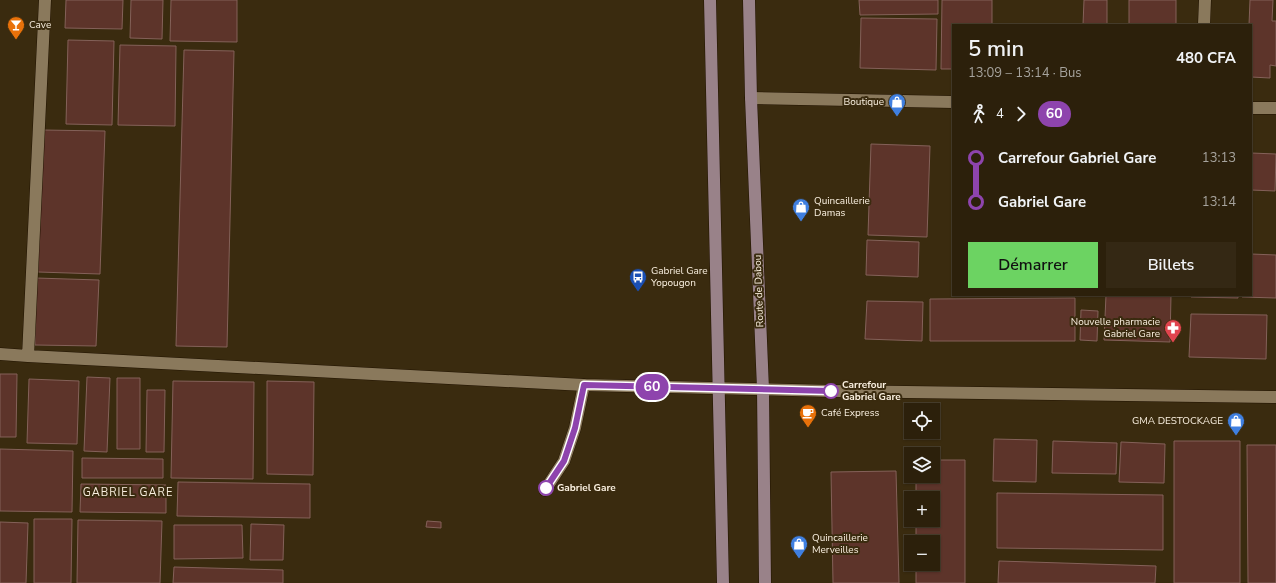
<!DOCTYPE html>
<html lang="fr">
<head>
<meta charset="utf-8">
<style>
  :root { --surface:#2c200b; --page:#342814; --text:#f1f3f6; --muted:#a6a39d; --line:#483e2c; --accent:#6cd362 }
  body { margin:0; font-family:"Nunito Sans",sans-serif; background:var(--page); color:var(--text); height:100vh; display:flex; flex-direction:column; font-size:15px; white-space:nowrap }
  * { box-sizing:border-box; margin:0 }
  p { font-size:13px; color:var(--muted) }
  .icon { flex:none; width:22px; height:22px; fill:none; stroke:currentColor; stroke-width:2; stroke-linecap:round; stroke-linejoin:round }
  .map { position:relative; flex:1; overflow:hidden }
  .side { position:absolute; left:952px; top:24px; width:300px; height:272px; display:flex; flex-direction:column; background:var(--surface); border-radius:0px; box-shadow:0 1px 3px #0004,0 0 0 1px var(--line) }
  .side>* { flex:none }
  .badge { padding:0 8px; border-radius:13px; font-size:14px; line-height:26px }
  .buttons { position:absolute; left:904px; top:403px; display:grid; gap:8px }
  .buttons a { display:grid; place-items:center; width:36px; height:36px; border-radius:0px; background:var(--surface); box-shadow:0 1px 3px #0004,0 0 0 1px var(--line); font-size:20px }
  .map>.badge { position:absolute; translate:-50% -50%; box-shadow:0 0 0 2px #fff }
  .legs { display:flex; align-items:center; gap:6px; height:44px; padding:0 16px; font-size:13px }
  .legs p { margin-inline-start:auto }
  .head { display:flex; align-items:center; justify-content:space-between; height:68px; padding:0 16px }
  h1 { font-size:22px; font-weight:600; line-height:30px }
  .action { display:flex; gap:8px; margin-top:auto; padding:8px 16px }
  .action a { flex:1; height:46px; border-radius:0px; background:var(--accent); color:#111; font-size:16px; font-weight:600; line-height:46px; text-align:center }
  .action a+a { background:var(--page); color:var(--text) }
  ul { padding:0 16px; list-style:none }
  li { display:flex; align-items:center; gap:14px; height:44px; font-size:15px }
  li i { display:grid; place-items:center; width:6px; height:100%; margin:0 5px; background:currentColor }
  li i::after { content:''; width:10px; height:10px; margin:-5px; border:3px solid; border-radius:50%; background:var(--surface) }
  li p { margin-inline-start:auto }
  li:first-child i { background:linear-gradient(#0000 50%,currentColor 0) }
  li:last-child i { background:linear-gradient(currentColor 50%,#0000 0) }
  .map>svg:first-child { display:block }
</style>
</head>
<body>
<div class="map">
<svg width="1276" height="583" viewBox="0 0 1276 583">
  <rect width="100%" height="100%" fill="#3a2b0f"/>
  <path fill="#5d342a" stroke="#846159" d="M 66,0 L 123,0 L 122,29 L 65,28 Z
    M 131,0 L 163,0 L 162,39 L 130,38 Z
    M 171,0 L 237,0 L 237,42 L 170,41 Z
    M 859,0 L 938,0 L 938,14 L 860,15 Z
    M 942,0 L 992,0 L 992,25 L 953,25 L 953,69 L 941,69 Z
    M 1084,0 L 1107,0 L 1107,25 L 1083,25 Z
    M 1129,0 L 1176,0 L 1176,25 L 1129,25 Z
    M 1250,0 L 1273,0 L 1272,21 L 1276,21 L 1276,66 L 1270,65 L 1270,78 L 1251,77 L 1251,25 L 1249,25 Z
    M 861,18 L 937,19 L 936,70 L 860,68 Z
    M 68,40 L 114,41 L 112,125 L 66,124 Z
    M 120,45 L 176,46 L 175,126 L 118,125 Z
    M 184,50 L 234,51 L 227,347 L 176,346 Z
    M 43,130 L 105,131 L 100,274 L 38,272 Z
    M 871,144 L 930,146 L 927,237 L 868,235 Z
    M 1251,153 L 1276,154 L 1275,191 L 1251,190 Z
    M 867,240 L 919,242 L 918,277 L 866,275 Z
    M 1251,254 L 1276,255 L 1276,298 L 1242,297 L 1242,295 L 1251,295 Z
    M 36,278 L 99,280 L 96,346 L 35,345 Z
    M 1106,295 L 1171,295 L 1170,342 L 1104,340 Z
    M 1191,295 L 1238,295 L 1238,298 L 1191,297 Z
    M 1075,298 L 1075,341 L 930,341 L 930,299 Z
    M 867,301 L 923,302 L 922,341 L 865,339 Z
    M 1081,310 L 1098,311 L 1097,341 L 1080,340 Z
    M 1191,314 L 1267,315 L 1266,359 L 1189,357 Z
    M 0,374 L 17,374 L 16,437 L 0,437 Z
    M 87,377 L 110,378 L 107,452 L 84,451 Z
    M 117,378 L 140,378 L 140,449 L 117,449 Z
    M 29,379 L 79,381 L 77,444 L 27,443 Z
    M 173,381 L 254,382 L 253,479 L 171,478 Z
    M 267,381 L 314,382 L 313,475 L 267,474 Z
    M 147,390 L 165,390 L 164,452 L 146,452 Z
    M 994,439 L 1037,440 L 1036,482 L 993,481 Z
    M 1053,441 L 1117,443 L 1116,474 L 1052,473 Z
    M 1174,441 L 1240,441 L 1240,583 L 1174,583 Z
    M 1121,442 L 1165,444 L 1164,483 L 1119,482 Z
    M 1247,445 L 1276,445 L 1276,583 L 1248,583 Z
    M 0,449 L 73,451 L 72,512 L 0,511 Z
    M 82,458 L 163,459 L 163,478 L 82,478 Z
    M 933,460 L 965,460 L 965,583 L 916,583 L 916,564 L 933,564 L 933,542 L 916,542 L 916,520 L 933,520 L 933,498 L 916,498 L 916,476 L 933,476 Z
    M 896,471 L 899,583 L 833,583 L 831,472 Z
    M 178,482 L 310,484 L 310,518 L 177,516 Z
    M 81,484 L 166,485 L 166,513 L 80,512 Z
    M 997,493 L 1163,495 L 1163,550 L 997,548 Z
    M 34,519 L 72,519 L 71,583 L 34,583 Z
    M 78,520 L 162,521 L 160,583 L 77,583 Z
    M 427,521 L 441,522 L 441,528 L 426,527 Z
    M 0,522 L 28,523 L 26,583 L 0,583 Z
    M 251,524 L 284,525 L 283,560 L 250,560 Z
    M 174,525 L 242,525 L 243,558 L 174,559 Z
    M 999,561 L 1156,566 L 1155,583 L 998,583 Z
    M 174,567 L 283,570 L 283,583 L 173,583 Z"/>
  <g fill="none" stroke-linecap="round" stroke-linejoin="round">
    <g stroke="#211300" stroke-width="13">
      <path id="lane" d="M 545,490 L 564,461 L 575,428 L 584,385"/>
    </g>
    <g stroke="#211300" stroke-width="13">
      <path id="street" d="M 1204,25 L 1205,0
        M 751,98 L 953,102
        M 1251,108 L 1276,108
        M 0,354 L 28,356 L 584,385 L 832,391 L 1276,397
        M 28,356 L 45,0"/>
    </g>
    <g stroke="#211300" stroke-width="13">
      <path id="secondary" d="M 710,0 L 723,583
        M 749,0 L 751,98 L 763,389 L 765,583"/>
    </g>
    <use href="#lane" stroke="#8a795c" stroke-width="12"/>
    <use href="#street" stroke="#8a795c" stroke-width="12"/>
    <use href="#secondary" stroke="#998289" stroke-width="12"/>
  </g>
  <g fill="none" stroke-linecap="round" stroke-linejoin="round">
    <g stroke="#fff" stroke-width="9">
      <path id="line-1" d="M 546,488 L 564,461 L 575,428 L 584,385 L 831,391"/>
    </g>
    <use href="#line-1" stroke="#8e44ad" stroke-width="6"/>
  </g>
  <defs>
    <g id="bar-pin" transform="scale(0.9)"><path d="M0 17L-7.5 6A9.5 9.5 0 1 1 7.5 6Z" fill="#e8710a" stroke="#3a2b0f"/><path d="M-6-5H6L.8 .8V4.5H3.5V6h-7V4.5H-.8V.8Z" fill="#fff"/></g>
    <g id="shop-pin" transform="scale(0.9)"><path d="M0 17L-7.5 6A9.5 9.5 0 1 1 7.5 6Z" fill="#3f7fe0" stroke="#3a2b0f"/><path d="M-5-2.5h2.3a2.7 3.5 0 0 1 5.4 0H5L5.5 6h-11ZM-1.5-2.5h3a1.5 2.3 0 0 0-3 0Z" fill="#fff"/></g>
    <g id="bus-pin" transform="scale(0.9)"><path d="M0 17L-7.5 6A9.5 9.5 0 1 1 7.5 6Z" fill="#1a4fb4" stroke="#3a2b0f"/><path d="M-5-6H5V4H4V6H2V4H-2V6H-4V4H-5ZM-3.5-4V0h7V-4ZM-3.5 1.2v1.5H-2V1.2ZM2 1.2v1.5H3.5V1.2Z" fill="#fff"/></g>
    <g id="pharmacy-pin" transform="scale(0.9)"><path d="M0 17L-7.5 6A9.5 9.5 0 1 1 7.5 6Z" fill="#e0444e" stroke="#3a2b0f"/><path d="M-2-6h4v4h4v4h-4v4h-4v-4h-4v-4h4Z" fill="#fff"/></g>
    <g id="cafe-pin" transform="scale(0.9)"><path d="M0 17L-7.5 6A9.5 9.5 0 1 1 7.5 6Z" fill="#e8710a" stroke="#3a2b0f"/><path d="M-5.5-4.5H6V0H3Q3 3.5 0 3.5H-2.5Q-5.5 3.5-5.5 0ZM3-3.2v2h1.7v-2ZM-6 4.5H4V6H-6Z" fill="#fff"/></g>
  </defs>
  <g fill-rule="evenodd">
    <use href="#bar-pin" x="16" y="25"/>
    <use href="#shop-pin" x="897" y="102"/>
    <use href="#shop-pin" x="801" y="207"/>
    <use href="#bus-pin" x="638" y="277"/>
    <use href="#pharmacy-pin" x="1173" y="328"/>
    <use href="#cafe-pin" x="808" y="413"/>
    <use href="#shop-pin" x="1236" y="421"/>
    <use href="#shop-pin" x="799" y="544"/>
  </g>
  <g fill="#fff" stroke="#8e44ad" stroke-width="2">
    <circle cx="831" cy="391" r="7"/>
    <circle cx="546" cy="488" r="7"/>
  </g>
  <g text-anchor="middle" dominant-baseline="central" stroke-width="4" stroke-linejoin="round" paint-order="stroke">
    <g font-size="10" fill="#faf0e0" stroke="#3a2b0f" text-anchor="start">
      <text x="29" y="25">Cave</text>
      <text x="884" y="102" text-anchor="end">Boutique</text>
      <text x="814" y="201">Quincaillerie<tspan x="814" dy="12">Damas</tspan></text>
      <text x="651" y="271">Gabriel Gare<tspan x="651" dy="12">Yopougon</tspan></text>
      <text x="1160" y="322" text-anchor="end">Nouvelle pharmacie<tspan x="1160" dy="12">Gabriel Gare</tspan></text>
      <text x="821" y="413">Café Express</text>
      <text x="1223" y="421" text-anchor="end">GMA DESTOCKAGE</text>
      <text x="812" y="538">Quincaillerie<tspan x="812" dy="12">Merveilles</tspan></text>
    </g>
    <g font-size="10" fill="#faf0e0" stroke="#3a2b0f">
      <text transform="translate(759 291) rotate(-92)">Route de Dabou</text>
    </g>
    <g font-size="10" font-weight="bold" fill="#faf0e0" stroke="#3a2b0f" text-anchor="start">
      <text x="842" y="385">Carrefour<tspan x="842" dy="12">Gabriel Gare</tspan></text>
      <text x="557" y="488">Gabriel Gare</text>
    </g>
    <g font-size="11" letter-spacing="1" fill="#faf0e0" stroke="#3a2b0f">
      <text x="128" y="492">GABRIEL GARE</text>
    </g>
  </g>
</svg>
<div class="buttons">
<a><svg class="icon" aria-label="locate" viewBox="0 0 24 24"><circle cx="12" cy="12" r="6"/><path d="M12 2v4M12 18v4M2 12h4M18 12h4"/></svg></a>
<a><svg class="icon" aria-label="layers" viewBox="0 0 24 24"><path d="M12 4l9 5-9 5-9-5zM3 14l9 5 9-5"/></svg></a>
<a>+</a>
<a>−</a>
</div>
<b class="badge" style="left:652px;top:387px;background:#8e44ad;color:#fff">60</b>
<section class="side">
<div class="head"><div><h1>5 min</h1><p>13:09 – 13:14 · Bus</p></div><b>480 CFA</b></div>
<div class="legs"><svg class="icon" aria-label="walk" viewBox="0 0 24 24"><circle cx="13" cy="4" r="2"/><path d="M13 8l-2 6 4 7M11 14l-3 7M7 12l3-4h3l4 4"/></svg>4<svg class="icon" aria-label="forward" viewBox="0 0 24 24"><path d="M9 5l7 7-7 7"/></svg><b class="badge" style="background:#8e44ad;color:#fff">60</b></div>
<ul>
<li><i style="color:#8e44ad"></i><b>Carrefour Gabriel Gare</b><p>13:13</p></li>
<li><i style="color:#8e44ad"></i><b>Gabriel Gare</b><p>13:14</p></li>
</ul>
<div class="action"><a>Démarrer</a><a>Billets</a></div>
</section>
</div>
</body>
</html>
